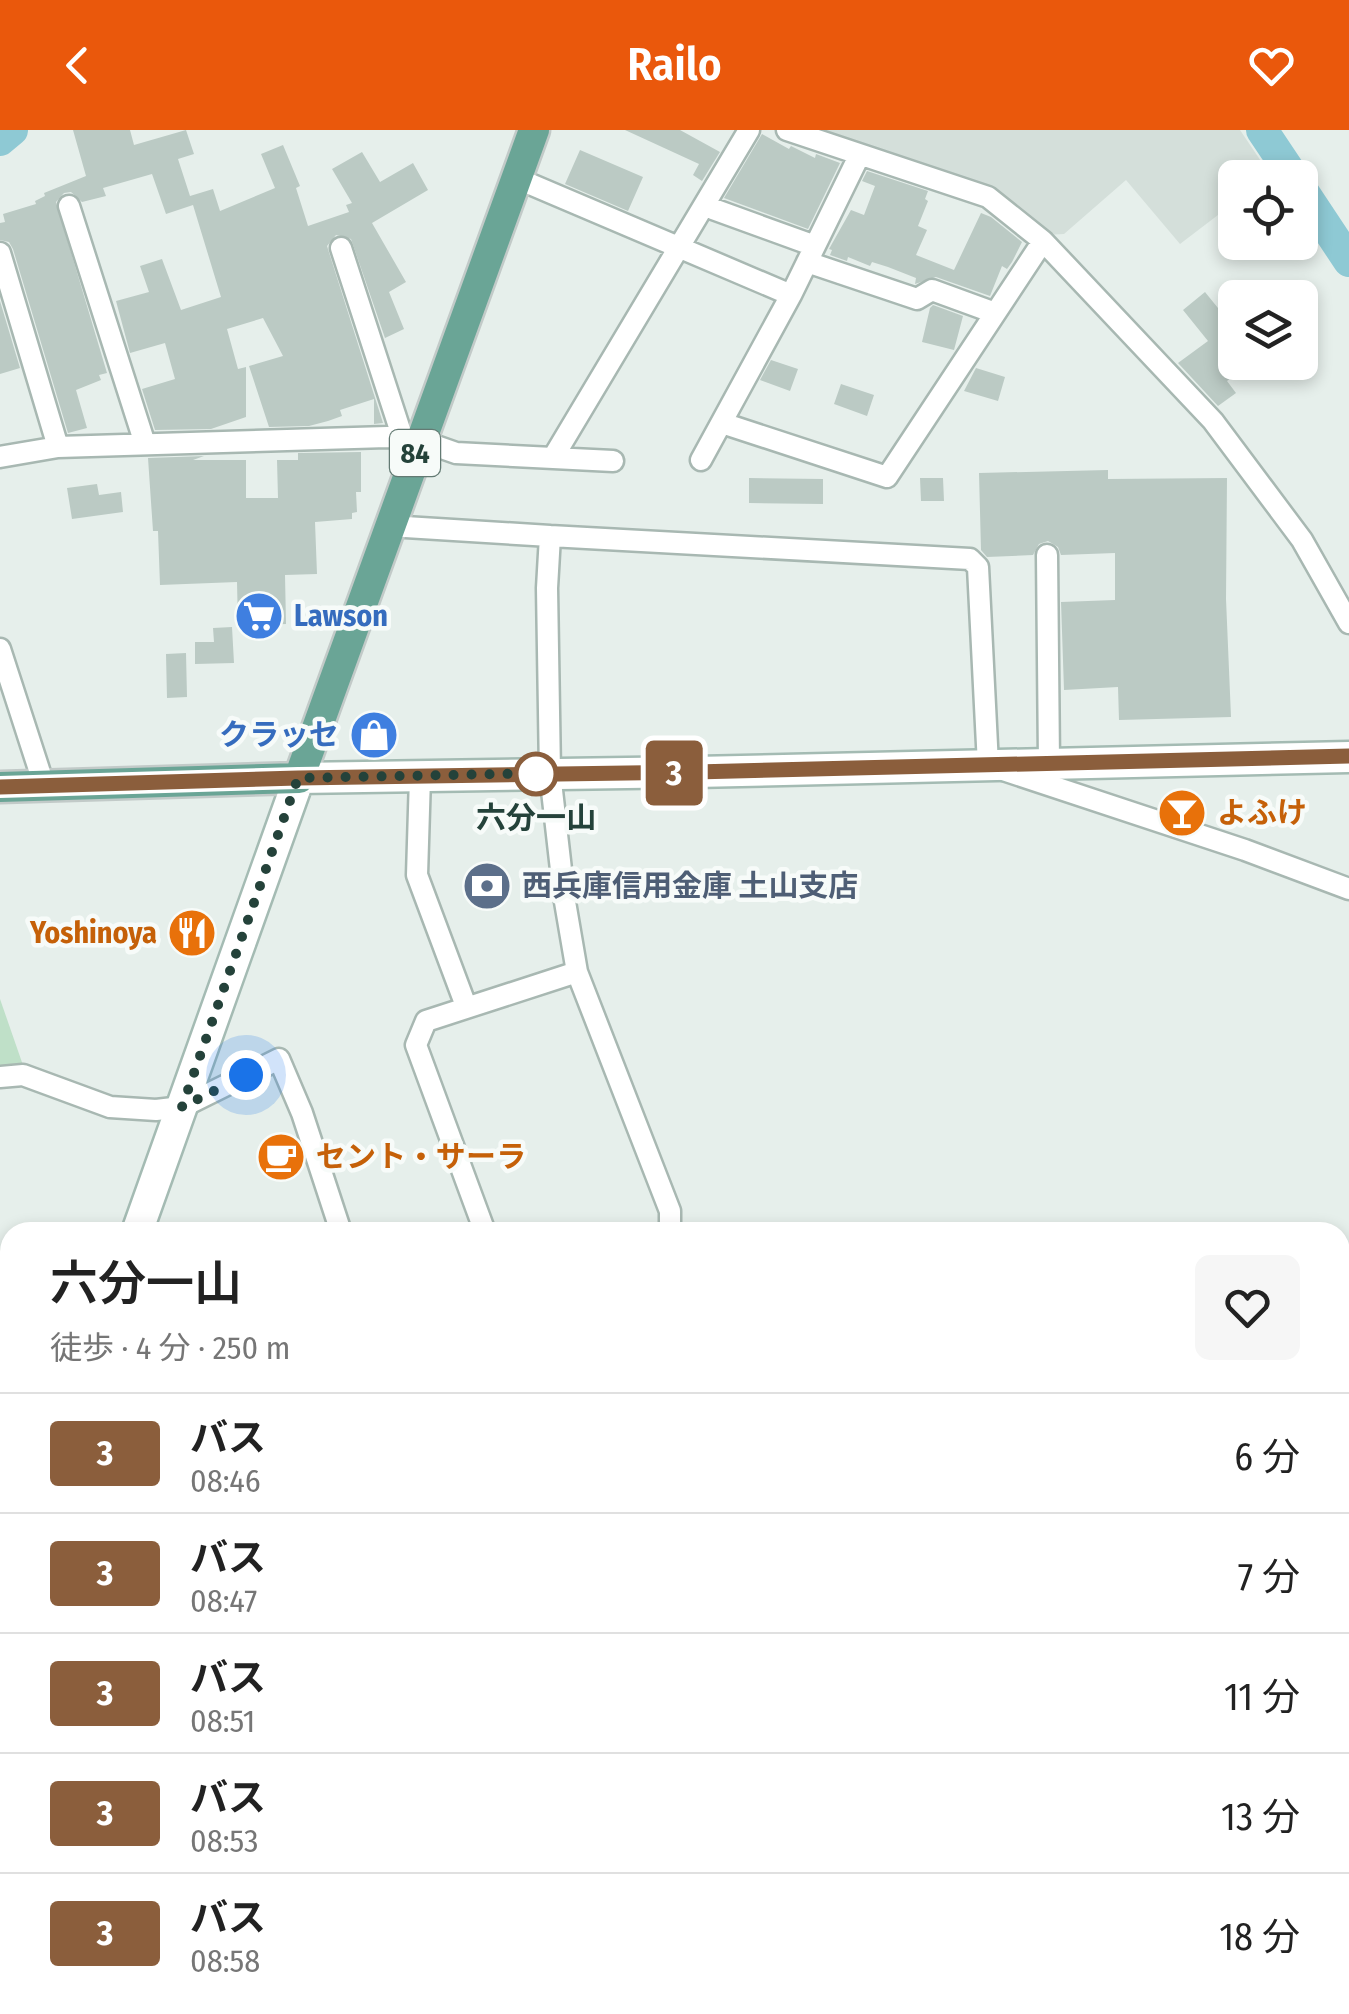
<!DOCTYPE html>
<html lang="ja">
<head>
<meta charset="utf-8">
<style>
  :root { --surface:#fff; --page:#f6f6f6; --text:#222; --muted:#767676; --line:#e0e0e0; --accent:#ea580c }
  body { margin:0; font-family:"Fira Sans Condensed","Noto Sans JP",sans-serif; background:var(--page); color:var(--text); height:100vh; display:flex; flex-direction:column; font-size:38px; white-space:nowrap }
  * { box-sizing:border-box; margin:0 }
  p { font-size:32px; color:var(--muted) }
  .icon { flex:none; width:55px; height:55px; fill:none; stroke:currentColor; stroke-width:2; stroke-linecap:round; stroke-linejoin:round }
  .map { position:relative; flex:1; overflow:hidden }
  .details { position:absolute; left:0px; top:1092px; width:1350px; height:792px; display:flex; flex-direction:column; background:var(--surface); border-radius:30px 30px 0 0; box-shadow:0 5px 15px #0003 }
  .details>* { flex:none }
  .badge { padding:0 20px; border-radius:8px; font-size:35px; line-height:65px }
  .tools { position:absolute; left:1218px; top:30px; display:grid; gap:20px }
  .tools a { display:grid; place-items:center; width:100px; height:100px; border-radius:15px; background:var(--surface); box-shadow:0 5px 15px #0003; font-size:50px }
  .you { position:absolute; width:50px; height:50px; margin:-25px; border:8px solid #fff; border-radius:50%; background:#1a73e8; box-shadow:0 0 0 15px #1a73e833 }
  .map>.badge { position:absolute; translate:-50% -50%; box-shadow:0 0 0 5px #fff }
  .round { display:grid; place-items:center; flex:none; width:105px; height:105px; border-radius:15px; background:var(--page) }
  .headline { display:flex; align-items:center; justify-content:space-between; height:170px; padding:0 50px }
  h1 { font-size:48px; font-weight:600; line-height:75px }
  ul { padding:0; list-style:none }
  li { display:flex; align-items:center; gap:30px; height:120px; padding:0 50px; border-top:2px solid var(--line) }
  li div { flex:1 }
  li b { display:block; font-size:38px }
  li em { font-style:normal }
  li .badge { min-width:110px; font-weight:700; text-align:center }
  header { display:flex; justify-content:space-between; align-items:center; height:130px; padding:0 50px; background:var(--accent); color:#fff; font-size:45px; font-weight:600 }
  .map>svg:first-child { display:block }
</style>
</head>
<body>
<header><svg class="icon" aria-label="back" viewBox="0 0 24 24"><path d="M15 5l-7 7 7 7"/></svg>Railo<svg class="icon" aria-label="heart" viewBox="0 0 24 24"><path d="M12 20l-8-8c-3-5 5-10 8-4 3-6 11-1 8 4z"/></svg></header>
<div class="map">
<svg width="1349" height="1884" viewBox="0 0 1349 1884">
  <rect width="100%" height="100%" fill="#e6efeb"/>
  <path fill="#d4dfda" d="M 804,0 L 1240,0 L 1271,46 L 1235,48 L 1235,72 L 1180,114 L 1126,50 L 1064,104 L 1046,105 L 996,66 Z"/>
  <path fill="#bfe0c8" d="M 0,869 L 25,941 L 0,943 Z"/>
  <path fill="#8ec9d4" d="M 10,1505 L 10,1841 L 0,1830 L 0,1518 Z
    M 1340,1832 C 1349,1854 1349,1863 1341,1884 L 936,1884 L 933,1875 L 1340,1875 Z
    M 39,1875 L 412,1875 L 405,1884 L 47,1884 Z"/>
  <g fill="none" stroke-linecap="round" stroke-linejoin="round">
    <path stroke="#8ec9d4" stroke-width="32" d="M 1262,0 L 1294,48
      M 0,10 L 12,0
      M 1300,57 L 1349,131"/>
  </g>
  <path fill="#bbcac4" d="M 73,0 L 130,0 L 134,15 L 186,0 L 194,24 L 178,29 L 190,66 L 213,59 L 220,81 L 275,58 L 261,24 L 283,15 L 300,56 L 296,58 L 308,96 L 349,82 L 346,75 L 352,73 L 332,39 L 362,22 L 380,52 L 413,33 L 428,60 L 372,93 L 406,152 L 389,162 L 404,199 L 385,208 L 351,109 L 336,105 L 327,116 L 383,293 L 374,294 L 374,269 L 340,280 L 342,286 L 328,291 L 309,296 L 269,297 L 249,236 L 283,226 L 263,188 L 227,199 L 238,239 L 246,237 L 246,287 L 211,299 L 155,300 L 142,259 L 175,249 L 165,213 L 130,223 L 116,171 L 149,162 L 140,136 L 162,129 L 181,180 L 221,167 L 193,75 L 166,84 L 152,44 L 103,58 L 106,66 L 82,72 L 71,62 L 64,63 L 56,72 L 107,243 L 99,245 L 101,250 L 76,260 L 87,298 L 68,303 L 13,119 L 9,112 L 0,110 L 0,93 L 5,92 L 3,84 L 36,74 L 35,71 L 45,66 L 44,63 L 86,46 Z
    M 625,0 L 680,0 L 720,22 L 702,51 L 693,45 L 699,34 Z
    M 762,4 L 789,19 L 791,16 L 815,28 L 816,24 L 840,33 L 808,99 L 724,68 Z
    M 580,20 L 643,47 L 628,81 L 565,54 Z
    M 867,41 L 928,61 L 925,69 L 928,71 L 918,96 L 927,100 L 916,125 L 954,140 L 981,83 L 991,87 L 1022,112 L 1012,132 L 1007,139 L 1002,136 L 990,166 L 936,147 L 915,154 L 916,148 L 888,137 L 872,132 L 870,136 L 848,127 L 847,131 L 830,125 L 832,120 L 829,119 L 851,80 L 864,85 L 875,56 L 862,51 Z
    M 1205,162 L 1235,199 L 1235,232 L 1250,232 L 1227,251 L 1236,263 L 1218,276 L 1178,233 L 1208,211 L 1183,180 Z
    M 0,171 L 20,238 L 0,244 Z
    M 933,175 L 963,186 L 954,220 L 922,212 L 930,178 Z
    M 771,230 L 798,239 L 790,261 L 760,250 Z
    M 976,238 L 1005,247 L 998,271 L 964,261 Z
    M 841,254 L 874,265 L 867,286 L 834,274 Z
    M 361,322 L 361,362 L 356,362 L 357,382 L 352,383 L 352,389 L 315,392 L 317,444 L 285,445 L 286,494 L 238,496 L 237,452 L 160,455 L 158,401 L 153,401 L 148,328 L 204,326 L 193,330 L 246,330 L 246,368 L 278,368 L 277,330 L 298,330 L 298,323 Z
    M 1108,340 L 1108,349 L 1227,348 L 1226,469 L 1231,587 L 1119,590 L 1118,557 L 1064,560 L 1061,472 L 1115,470 L 1115,423 L 1061,425 L 1058,417 L 1048,411 L 1039,414 L 1033,425 L 987,427 L 981,420 L 979,343 Z
    M 749,348 L 823,349 L 823,374 L 749,373 Z
    M 920,348 L 943,348 L 944,371 L 921,371 Z
    M 97,354 L 99,365 L 121,362 L 123,382 L 72,389 L 67,358 Z
    M 232,497 L 234,533 L 195,534 L 195,512 L 214,512 L 213,498 Z
    M 186,523 L 187,567 L 167,568 L 166,524 Z"/>
  <g fill="none" stroke-linecap="round" stroke-linejoin="round">
    <g stroke="#a8b8b2" stroke-width="25">
      <path id="minor" d="M 516,48 L 791,165
        M 69,76 L 145,314
        M 713,79 L 815,116
        M 1043,111 L 1213,291 L 1302,410 L 1349,493
        M 341,118 L 403,309
        M 0,123 L 58,317
        M 807,132 L 917,169 L 932,160 L 995,183
        M 722,293 L 887,347 L 1043,111 L 988,67 L 787,0
        M 554,326 L 749,0
        M 0,327 L 58,317 L 387,307 L 419,310 L 456,323 L 613,331
        M 701,330 L 791,165 L 859,26
        M 389,396 L 550,406
        M 1047,425 L 1049,633
        M 0,519 L 44,655
        M 420,647 L 417,745 L 466,876
        M 0,947 L 23,945 L 110,977 L 156,980 L 182,977 L 279,929 L 302,983 L 341,1102
        M 670,1097 L 670,1081 L 577,842 L 564,766 L 550,643 L 547,458 L 550,406 L 970,429 L 978,437 L 988,635 L 1245,720 L 1349,759
        M 485,1102 L 416,915 L 426,891 L 577,842
        M 1340,1437 L 1349,1429
        M 653,1875 L 655,1884
        M 873,1884 L 890,1875"/>
    </g>
    <g stroke="#a4bbb3" stroke-width="35">
      <path id="secondary" d="M 137,1102 L 299,648 L 695,642 L 1349,627
        M 0,1453 L 10,1435"/>
    </g>
    <g stroke="#c2cac8" stroke-width="35">
      <path id="primary" d="M 0,657 L 299,648 L 534,0"/>
    </g>
    <use href="#minor" stroke="#fff" stroke-width="20"/>
    <use href="#secondary" stroke="#fff" stroke-width="30"/>
    <use href="#primary" stroke="#6aa596" stroke-width="30"/>
  </g>
  <g fill="none" stroke-linecap="round" stroke-linejoin="round">
    <g stroke="#fff" stroke-width="22">
      <path id="line" d="M 0,657 L 298,648 L 695,642 L 1349,626"/>
    </g>
    <use href="#line" stroke="#8b5e3c" stroke-width="15"/>
    <path stroke="#24423a" stroke-width="10" stroke-dasharray="0 18" d="M 246,945 L 182,977 L 298,648 L 550,643 L 536,644"/>
  </g>
  <defs>
    <g id="supermarket-disc" transform="scale(2.5)"><circle r="9.5" fill="#3f7fe0" stroke="#f7fbf9"/><path d="M-6-5.5h2.5l.6 2H6L4.5 2H-2.5L-4.4-4H-6ZM-1.5 3.2a1.3 1.3 0 1 0 .1 0ZM3 3.2a1.3 1.3 0 1 0 .1 0Z" fill="#fff"/></g>
    <g id="shop-disc" transform="scale(2.5)"><circle r="9.5" fill="#3f7fe0" stroke="#f7fbf9"/><path d="M-5-2.5h2.3a2.7 3.5 0 0 1 5.4 0H5L5.5 6h-11ZM-1.5-2.5h3a1.5 2.3 0 0 0-3 0Z" fill="#fff"/></g>
    <g id="bar-disc" transform="scale(2.5)"><circle r="9.5" fill="#e8710a" stroke="#f7fbf9"/><path d="M-6-5H6L.8 .8V4.5H3.5V6h-7V4.5H-.8V.8Z" fill="#fff"/></g>
    <g id="bank-disc" transform="scale(2.5)"><circle r="9.5" fill="#5c6f8a" stroke="#f7fbf9"/><path d="M-6-4H6V4H-6ZM0-2.3a2.3 2.3 0 1 0 0 4.6a2.3 2.3 0 1 0 0-4.6Z" fill="#fff"/></g>
    <g id="restaurant-disc" transform="scale(2.5)"><circle r="9.5" fill="#e8710a" stroke="#f7fbf9"/><path d="M-5-6h1v4h1v-4h1v4h1v-4h1v5L-1.5 .5V6h-2V.5L-5-1ZM5-6V6H3V1.5H1.5Q1.5-4 5-6Z" fill="#fff"/></g>
    <g id="cafe-disc" transform="scale(2.5)"><circle r="9.5" fill="#e8710a" stroke="#f7fbf9"/><path d="M-5.5-4.5H6V0H3Q3 3.5 0 3.5H-2.5Q-5.5 3.5-5.5 0ZM3-3.2v2h1.7v-2ZM-6 4.5H4V6H-6Z" fill="#fff"/></g>
  </defs>
  <g fill-rule="evenodd">
    <use href="#supermarket-disc" x="259" y="486"/>
    <use href="#shop-disc" x="374" y="605"/>
    <use href="#bar-disc" x="1182" y="683"/>
    <use href="#bank-disc" x="487" y="756"/>
    <use href="#restaurant-disc" x="192" y="803"/>
    <use href="#cafe-disc" x="281" y="1027"/>
  </g>
  <circle fill="#fff" stroke="#8b5e3c" stroke-width="5" cx="536" cy="644" r="20"/>
  <g text-anchor="middle" dominant-baseline="central" stroke-width="9" stroke-linejoin="round" paint-order="stroke">
    <rect fill="#f7fbf9" stroke="#637a73" stroke-width="2.5" x="390" y="300" width="50" height="46" rx="8"/>
    <g font-size="28" font-weight="bold" fill="#24423a">
      <text x="415" y="323">84</text>
    </g>
    <g font-size="30" font-weight="bold" fill="#366cbe" stroke="#f7fbf9" text-anchor="start">
      <text x="294" y="486">Lawson</text>
      <text x="339" y="605" text-anchor="end">クラッセ</text>
    </g>
    <g font-size="30" font-weight="bold" fill="#c56008" stroke="#f7fbf9" text-anchor="start">
      <text x="1217" y="683">よふけ</text>
      <text x="157" y="803" text-anchor="end">Yoshinoya</text>
      <text x="316" y="1027">セント・サーラ</text>
    </g>
    <g font-size="30" font-weight="bold" fill="#24423a" stroke="#f7fbf9">
      <text x="536" y="688">六分一山</text>
    </g>
    <g font-size="30" font-weight="bold" fill="#4e5e75" stroke="#f7fbf9" text-anchor="start">
      <text x="522" y="756">西兵庫信用金庫 土山支店</text>
    </g>
  </g>
</svg>
<div class="tools">
<a><svg class="icon" aria-label="locate" viewBox="0 0 24 24"><circle cx="12" cy="12" r="6"/><path d="M12 2v4M12 18v4M2 12h4M18 12h4"/></svg></a>
<a><svg class="icon" aria-label="layers" viewBox="0 0 24 24"><path d="M12 4l9 5-9 5-9-5zM3 14l9 5 9-5"/></svg></a>
</div>
<div class="you" style="left:246px;top:945px"></div>
<b class="badge" style="left:674px;top:643px;background:#8b5e3c;color:#fff">3</b>
<section class="details">
<div class="headline"><div><h1>六分一山</h1><p>徒歩 · 4 分 · 250 m</p></div><a class="round"><svg class="icon" aria-label="heart" viewBox="0 0 24 24"><path d="M12 20l-8-8c-3-5 5-10 8-4 3-6 11-1 8 4z"/></svg></a></div>
<ul>
<li><span class="badge" style="background:#8b5e3c;color:#fff">3</span><div><b>バス</b><p>08:46</p></div><em>6 分</em></li>
<li><span class="badge" style="background:#8b5e3c;color:#fff">3</span><div><b>バス</b><p>08:47</p></div><em>7 分</em></li>
<li><span class="badge" style="background:#8b5e3c;color:#fff">3</span><div><b>バス</b><p>08:51</p></div><em>11 分</em></li>
<li><span class="badge" style="background:#8b5e3c;color:#fff">3</span><div><b>バス</b><p>08:53</p></div><em>13 分</em></li>
<li><span class="badge" style="background:#8b5e3c;color:#fff">3</span><div><b>バス</b><p>08:58</p></div><em>18 分</em></li>
</ul>
</section>
</div>
</body>
</html>
